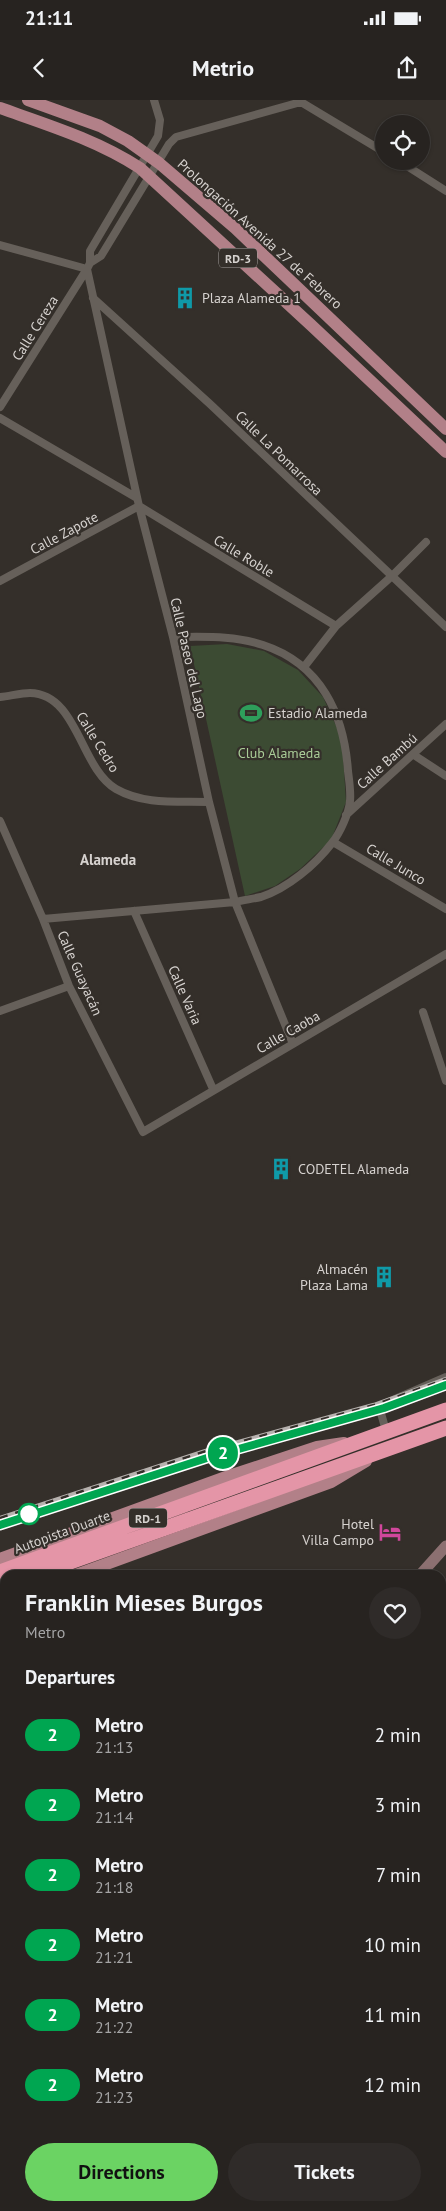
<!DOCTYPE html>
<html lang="en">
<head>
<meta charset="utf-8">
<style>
  :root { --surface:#272320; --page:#2f2b29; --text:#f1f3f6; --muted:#a4a4a5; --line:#43403e; --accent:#6bd363 }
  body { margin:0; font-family:"PT Sans",sans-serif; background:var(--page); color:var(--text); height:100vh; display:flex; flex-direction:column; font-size:19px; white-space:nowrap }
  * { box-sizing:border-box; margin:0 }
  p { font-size:16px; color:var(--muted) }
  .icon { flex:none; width:28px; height:28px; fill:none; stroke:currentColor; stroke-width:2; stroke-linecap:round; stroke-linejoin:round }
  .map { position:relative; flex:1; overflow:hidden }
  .drawer { position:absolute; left:0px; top:1470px; width:446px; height:641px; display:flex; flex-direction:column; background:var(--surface); border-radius:15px 15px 0 0; box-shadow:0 1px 4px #0004,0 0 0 1px var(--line) }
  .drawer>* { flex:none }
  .badge { padding:0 10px; border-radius:16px; font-size:18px; line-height:32px }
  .fabs { position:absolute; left:375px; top:15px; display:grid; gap:10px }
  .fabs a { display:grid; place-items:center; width:55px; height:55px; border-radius:50%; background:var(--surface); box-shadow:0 1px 4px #0004,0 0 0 1px var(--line); font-size:25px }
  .map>.badge { position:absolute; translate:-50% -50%; box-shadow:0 0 0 2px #fff }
  h2 { padding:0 25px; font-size:19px; line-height:45px }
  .round { display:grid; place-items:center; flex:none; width:52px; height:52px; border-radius:26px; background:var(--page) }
  .summary { display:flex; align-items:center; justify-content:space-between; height:85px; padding:0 25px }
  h1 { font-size:24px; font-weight:700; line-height:38px }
  .cta { display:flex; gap:10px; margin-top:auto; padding:10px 25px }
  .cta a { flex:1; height:58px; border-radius:30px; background:var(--accent); color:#111; font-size:20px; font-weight:700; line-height:58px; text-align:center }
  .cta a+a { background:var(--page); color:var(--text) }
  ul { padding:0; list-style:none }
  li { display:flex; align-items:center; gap:15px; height:70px; padding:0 25px }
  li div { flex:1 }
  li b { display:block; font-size:19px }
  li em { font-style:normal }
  li .badge { min-width:55px; font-weight:700; text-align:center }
  .status { display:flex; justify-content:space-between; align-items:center; height:35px; padding:0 25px; background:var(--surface); direction:ltr }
  .status svg { height:14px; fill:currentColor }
  header { display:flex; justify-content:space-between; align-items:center; height:65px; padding:0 25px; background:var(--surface); font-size:22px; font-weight:700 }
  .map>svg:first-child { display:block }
</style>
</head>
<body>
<div class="status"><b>21:11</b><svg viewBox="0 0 49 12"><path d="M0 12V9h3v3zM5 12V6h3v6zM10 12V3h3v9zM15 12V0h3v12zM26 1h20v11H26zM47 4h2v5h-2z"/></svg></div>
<header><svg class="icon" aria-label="back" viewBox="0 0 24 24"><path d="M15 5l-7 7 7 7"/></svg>Metrio<svg class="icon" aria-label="share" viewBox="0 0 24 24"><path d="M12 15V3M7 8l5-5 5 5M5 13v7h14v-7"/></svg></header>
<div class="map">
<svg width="446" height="2111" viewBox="0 0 446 2111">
  <rect width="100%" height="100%" fill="#342f2a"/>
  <path fill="#3c4b33" d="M 227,544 L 264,551 L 298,570 L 323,597 L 342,639 L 346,702 L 331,740 L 300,769 L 275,786 L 245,796 L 190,546 Z
    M 0,1752 L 5,1752 L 5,2049 L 0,2042 Z"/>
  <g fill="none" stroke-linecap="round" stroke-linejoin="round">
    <path stroke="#66605a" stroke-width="8" d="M 301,2 L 384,52
      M 399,61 L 446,91
      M 0,145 L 87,169 L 139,406 L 173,537 L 209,702 L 235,802 L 293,944
      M 90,163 L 101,156 L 169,44 L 176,37 L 301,2
      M 93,198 L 210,304 L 446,527
      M 0,307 L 87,169 L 90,163 L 90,151 L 158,36 L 160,20 L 154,0
      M 0,318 L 137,398
      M 0,481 L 139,406 L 336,526
      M 304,567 L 336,526 L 392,476 L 426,442
      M 0,597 C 10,596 21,593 30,593 C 78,594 80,668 116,689 C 144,705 177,701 209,702
      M 414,655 L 446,676
      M 346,715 L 446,624
      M 0,721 L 43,819 L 69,886 L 143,1032 L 446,854
      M 333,742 L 446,809
      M 134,811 L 213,989
      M 43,819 L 235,802 C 243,800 252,799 261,797 C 288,788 315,765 332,743 C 340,733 349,713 350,701 C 351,691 349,680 348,671 C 344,614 321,564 263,545 C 234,535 204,537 173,537
      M 0,911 L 69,886
      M 423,912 L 446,981
      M 386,1331 L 379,1306 L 446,1277
      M 441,1867 L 446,1857
      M 147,2111 L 151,2106
      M 160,2111 L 165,2106"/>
    <path stroke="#8c7071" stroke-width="11" d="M 420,1475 L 446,1446
      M 0,1515 L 5,1524
      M 0,1743 L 5,1742
      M 441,1920 L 446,1923"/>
    <path stroke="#b28088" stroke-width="12" d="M 28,0 L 100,26 L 128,41 L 159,63 L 235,128 L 446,329
      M 0,8 C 48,25 97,40 140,68 L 311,225 L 446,352
      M 0,1459 L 226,1377 L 317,1347 L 344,1343
      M 76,1475 L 331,1382 L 366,1361
      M 0,1503 L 5,1501
      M 0,1526 L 5,1529"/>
    <path stroke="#e495a7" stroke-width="15" d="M 0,1472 L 446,1310
      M 34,1475 L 446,1328
      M 0,1487 L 5,1485"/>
    <g stroke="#b6b1ae" stroke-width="4.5">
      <path id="rail" d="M 0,1418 L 206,1351 L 374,1305 L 446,1279"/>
    </g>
    <use href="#rail" stroke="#342f2a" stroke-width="2.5" stroke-dasharray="8" stroke-linecap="butt"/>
  </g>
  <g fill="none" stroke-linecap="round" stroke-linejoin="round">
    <g stroke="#fff" stroke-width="11">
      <path id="line" d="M 0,1425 L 210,1357 L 384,1308 L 446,1285"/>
    </g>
    <use href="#line" stroke="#00a651" stroke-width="8"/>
  </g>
  <defs>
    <g id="building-bare" transform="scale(1.725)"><path d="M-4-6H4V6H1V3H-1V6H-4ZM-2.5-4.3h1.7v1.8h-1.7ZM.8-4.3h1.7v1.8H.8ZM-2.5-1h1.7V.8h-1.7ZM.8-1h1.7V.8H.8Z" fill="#0f9aa8" stroke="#342f2a" stroke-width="2.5" paint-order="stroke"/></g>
    <g id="stadium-bare" transform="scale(1.725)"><path d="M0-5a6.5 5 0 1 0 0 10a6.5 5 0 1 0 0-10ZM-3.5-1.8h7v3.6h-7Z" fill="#2e9e5b" stroke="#342f2a" stroke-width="2.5" paint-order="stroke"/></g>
    <g id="hotel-bare" transform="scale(1.725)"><path d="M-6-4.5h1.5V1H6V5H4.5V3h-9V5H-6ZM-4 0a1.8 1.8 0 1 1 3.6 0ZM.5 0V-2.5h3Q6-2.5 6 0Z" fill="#d1479c" stroke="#342f2a" stroke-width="2.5" paint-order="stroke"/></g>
  </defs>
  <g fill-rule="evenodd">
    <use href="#building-bare" x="185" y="198"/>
    <use href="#stadium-bare" x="251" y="613"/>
    <use href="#building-bare" x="281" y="1069"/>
    <use href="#building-bare" x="384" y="1177"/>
    <use href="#hotel-bare" x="390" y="1432"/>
  </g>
  <circle fill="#fff" stroke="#00a651" stroke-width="2.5" cx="29" cy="1414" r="10"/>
  <g text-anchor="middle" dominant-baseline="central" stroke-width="4.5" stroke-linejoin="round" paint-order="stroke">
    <g fill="#342f2a" stroke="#a5a19e" stroke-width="1">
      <rect x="219" y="148.5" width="38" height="19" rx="4"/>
      <rect x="129" y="1408.5" width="38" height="19" rx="4"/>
    </g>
    <g font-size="12" font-weight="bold" fill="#d6d2cf">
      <text x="238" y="158">RD-3</text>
      <text x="148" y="1418">RD-1</text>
    </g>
    <g font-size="14" fill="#d6d2cf" stroke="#342f2a">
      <text transform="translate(260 134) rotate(42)">Prolongación Avenida 27 de Febrero</text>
      <text transform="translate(35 228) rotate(-58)">Calle Cereza</text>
      <text transform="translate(279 353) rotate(44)">Calle La Pomarrosa</text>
      <text transform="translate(64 433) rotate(-28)">Calle Zapote</text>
      <text transform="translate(244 456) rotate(31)">Calle Roble</text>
      <text transform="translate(189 558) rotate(77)">Calle Paseo del Lago</text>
      <text transform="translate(98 642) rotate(58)">Calle Cedro</text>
      <text transform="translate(387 661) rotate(-42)">Calle Bambú</text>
      <text transform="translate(396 764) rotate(31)">Calle Junco</text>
      <text transform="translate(80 873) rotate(66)">Calle Guayacán</text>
      <text transform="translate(185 895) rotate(66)">Calle Varia</text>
      <text transform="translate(288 932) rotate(-30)">Calle Caoba</text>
      <text transform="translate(62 1432) rotate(-20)">Autopista Duarte</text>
    </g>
    <g font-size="14" fill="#d6d2cf" stroke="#342f2a" text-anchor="start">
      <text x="202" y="198">Plaza Alameda 1</text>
      <text x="268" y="613">Estadio Alameda</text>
      <text x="298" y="1069">CODETEL Alameda</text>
      <text x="368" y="1169" text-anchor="end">Almacén<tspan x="368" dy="16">Plaza Lama</tspan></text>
      <text x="374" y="1424" text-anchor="end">Hotel<tspan x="374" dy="16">Villa Campo</tspan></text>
    </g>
    <g font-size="14" fill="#a9cc97" stroke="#342f2a">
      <text x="279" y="653">Club Alameda</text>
    </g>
    <g font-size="15" font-weight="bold" fill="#d6d2cf" stroke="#342f2a">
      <text x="108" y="759">Alameda</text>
    </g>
  </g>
</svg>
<div class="fabs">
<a><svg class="icon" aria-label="locate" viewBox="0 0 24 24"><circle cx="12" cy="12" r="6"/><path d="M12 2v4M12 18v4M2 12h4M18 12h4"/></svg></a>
</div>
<b class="badge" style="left:223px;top:1353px;background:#00a651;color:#fff">2</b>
<section class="drawer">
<div class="summary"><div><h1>Franklin Mieses Burgos</h1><p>Metro</p></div><a class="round"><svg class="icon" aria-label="heart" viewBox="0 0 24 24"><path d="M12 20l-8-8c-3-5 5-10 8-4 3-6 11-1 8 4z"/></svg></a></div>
<h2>Departures</h2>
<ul>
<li><span class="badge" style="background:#00a651;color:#fff">2</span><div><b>Metro</b><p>21:13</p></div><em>2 min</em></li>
<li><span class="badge" style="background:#00a651;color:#fff">2</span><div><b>Metro</b><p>21:14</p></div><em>3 min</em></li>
<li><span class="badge" style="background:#00a651;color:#fff">2</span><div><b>Metro</b><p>21:18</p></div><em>7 min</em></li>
<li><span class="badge" style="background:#00a651;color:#fff">2</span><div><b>Metro</b><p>21:21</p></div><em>10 min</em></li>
<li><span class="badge" style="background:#00a651;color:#fff">2</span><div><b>Metro</b><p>21:22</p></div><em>11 min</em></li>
<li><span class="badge" style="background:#00a651;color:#fff">2</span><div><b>Metro</b><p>21:23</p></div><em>12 min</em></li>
</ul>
<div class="cta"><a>Directions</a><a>Tickets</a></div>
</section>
</div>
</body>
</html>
